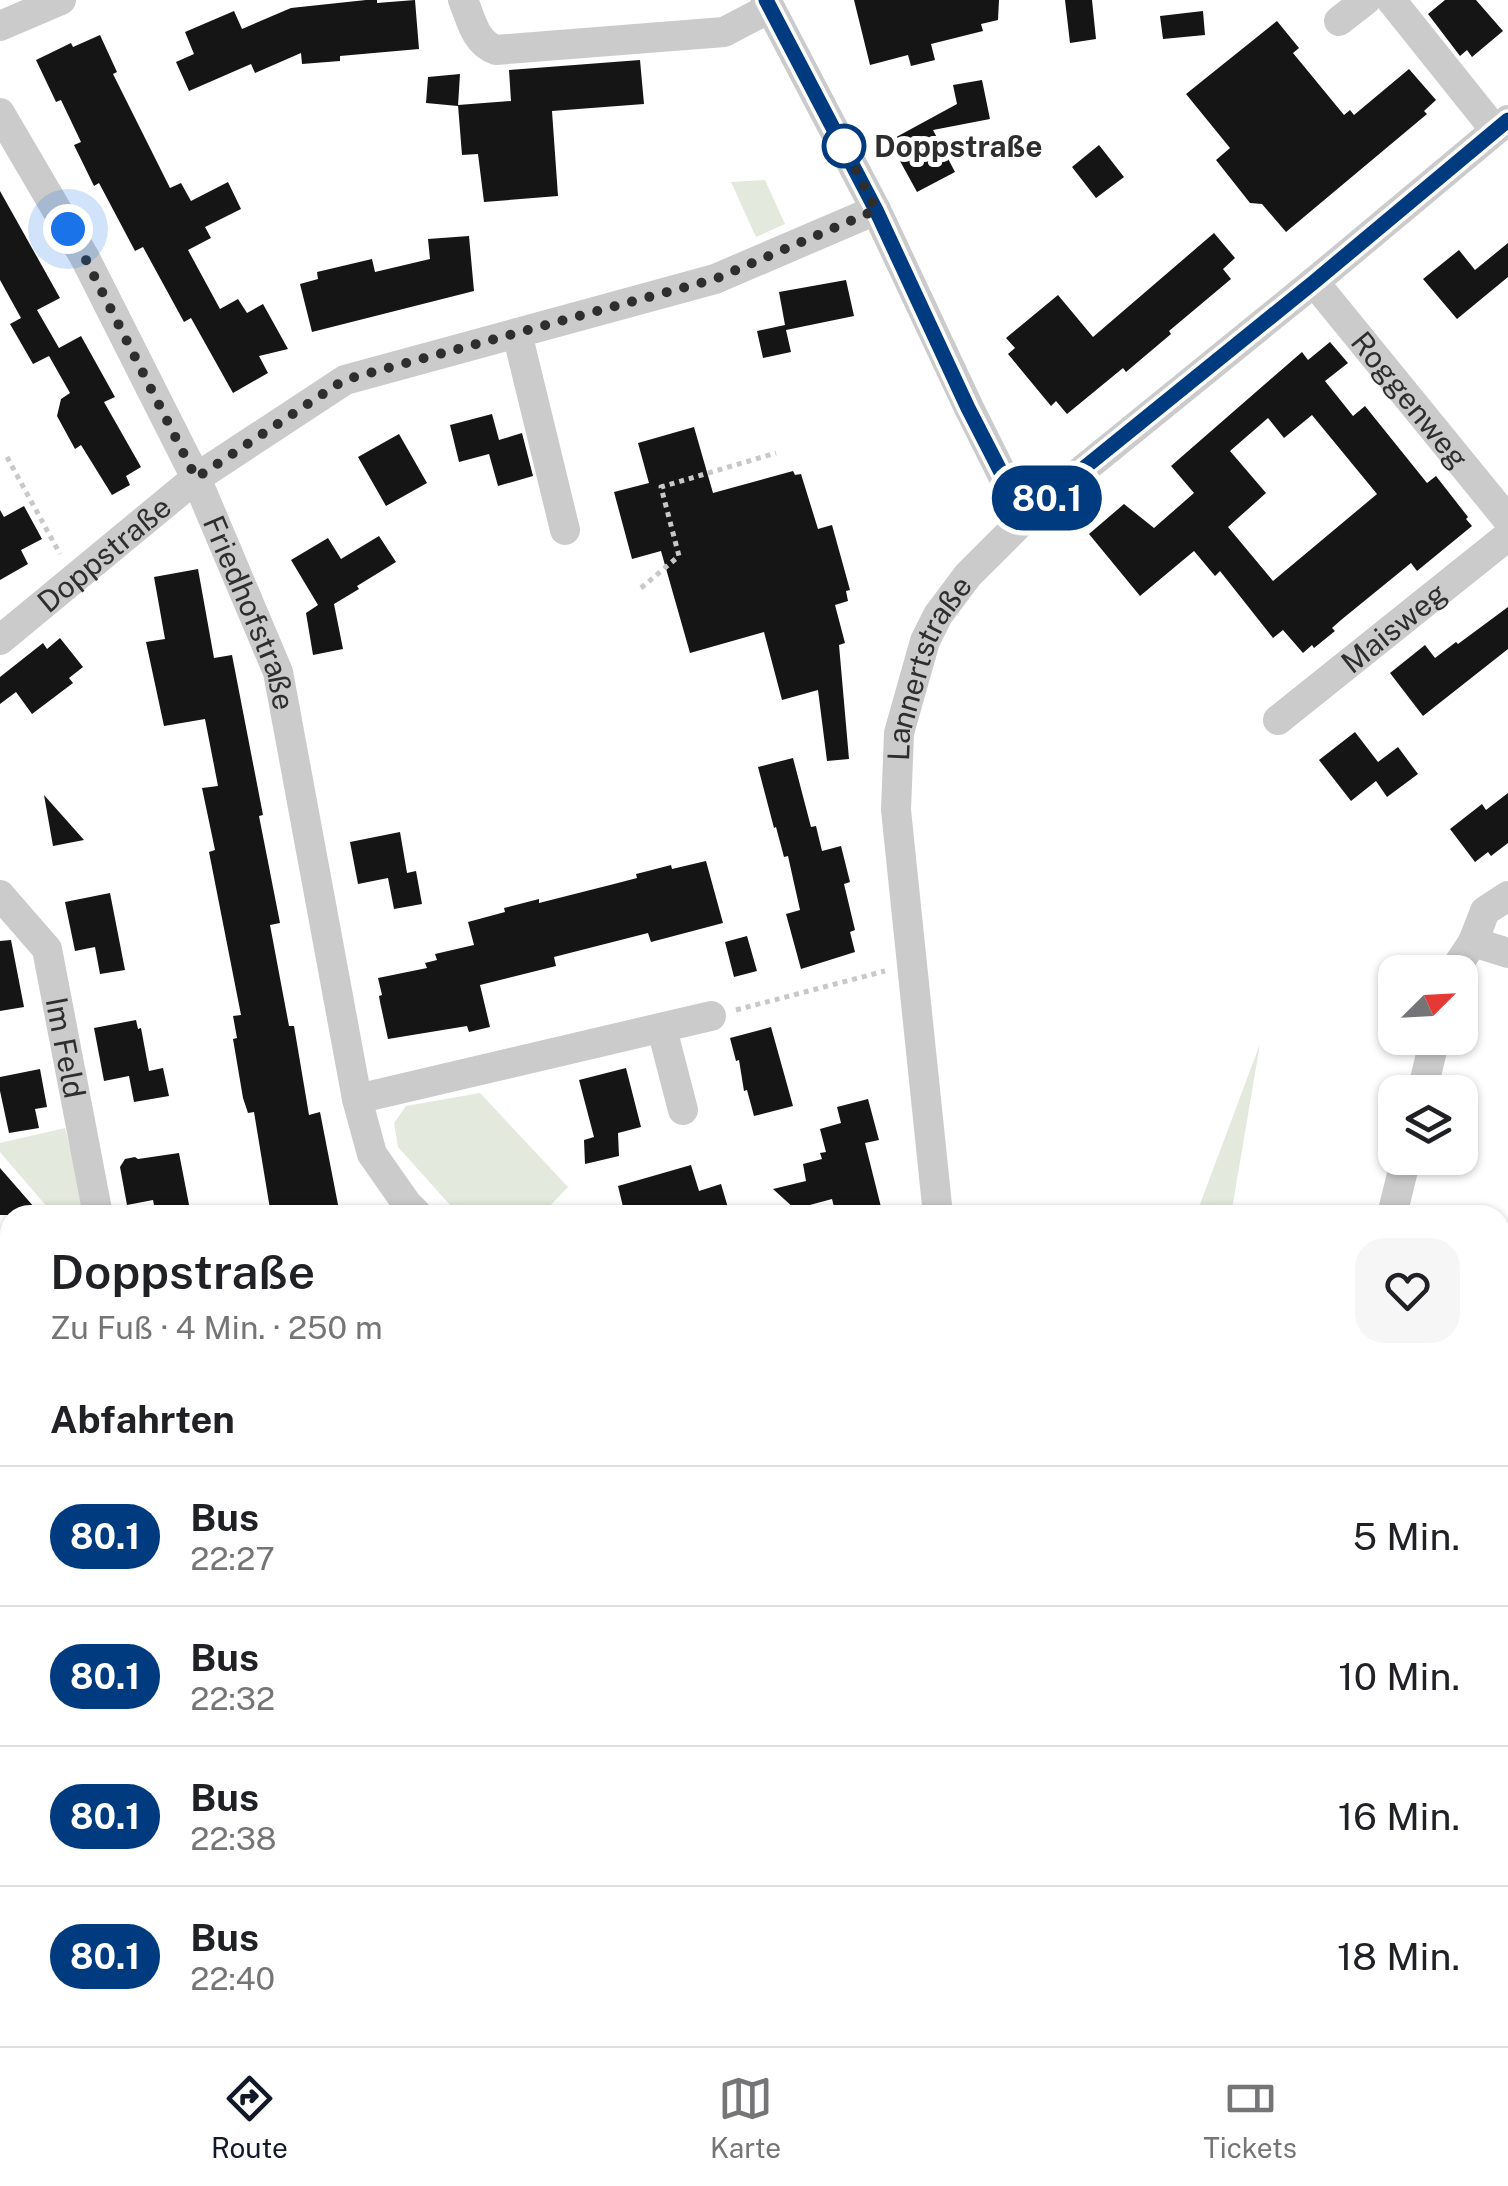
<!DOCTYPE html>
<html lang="de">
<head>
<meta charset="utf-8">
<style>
  :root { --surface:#fff; --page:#f6f6f6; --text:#202124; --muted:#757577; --line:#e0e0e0; --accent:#111827 }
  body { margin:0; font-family:"Public Sans",sans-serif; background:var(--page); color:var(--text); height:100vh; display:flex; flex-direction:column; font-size:38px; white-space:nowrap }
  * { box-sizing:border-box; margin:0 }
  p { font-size:32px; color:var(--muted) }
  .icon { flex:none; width:55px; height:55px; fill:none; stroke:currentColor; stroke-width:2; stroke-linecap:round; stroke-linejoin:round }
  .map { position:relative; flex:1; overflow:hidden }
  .sheet { position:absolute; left:0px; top:1205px; width:1510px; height:842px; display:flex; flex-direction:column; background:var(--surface); border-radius:30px 30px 0 0; box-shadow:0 2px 8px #0004 }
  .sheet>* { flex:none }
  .badge { padding:0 20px; border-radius:32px; font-size:35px; line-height:65px }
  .needle { width:65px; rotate:66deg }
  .fabs { position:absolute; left:1378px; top:955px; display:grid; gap:20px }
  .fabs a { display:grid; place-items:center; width:100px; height:100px; border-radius:20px; background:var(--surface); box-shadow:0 2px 8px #0004; font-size:50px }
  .you { position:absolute; width:50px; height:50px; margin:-25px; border:8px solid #fff; border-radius:50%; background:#1a73e8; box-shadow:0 0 0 15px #1a73e833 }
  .map>.badge { position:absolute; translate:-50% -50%; box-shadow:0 0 0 5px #fff }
  h2 { padding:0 50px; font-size:38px; line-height:90px }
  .round { display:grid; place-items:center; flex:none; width:105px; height:105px; border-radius:30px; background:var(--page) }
  .summary { display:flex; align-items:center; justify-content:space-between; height:170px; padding:0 50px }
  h1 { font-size:48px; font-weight:600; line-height:75px }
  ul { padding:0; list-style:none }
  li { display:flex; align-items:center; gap:30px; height:140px; padding:0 50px; border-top:2px solid var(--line) }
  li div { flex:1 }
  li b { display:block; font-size:38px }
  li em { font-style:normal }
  li .badge { min-width:110px; font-weight:700; text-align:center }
  .dock { display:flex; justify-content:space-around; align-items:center; height:140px; border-top:2px solid var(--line); background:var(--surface); font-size:28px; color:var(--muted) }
  .dock a { display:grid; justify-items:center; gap:5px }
  .dock .selected { color:var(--accent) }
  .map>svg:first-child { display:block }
</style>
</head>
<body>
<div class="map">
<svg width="1508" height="2046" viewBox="0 0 1508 2046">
  <rect width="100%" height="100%" fill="#fff"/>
  <path fill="#e3e9dd" d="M 765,180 L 785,224 L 756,237 L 731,182 Z
    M 1260,1044 L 1231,1215 L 1196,1215 Z
    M 480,1093 L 568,1187 L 541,1215 L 459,1215 L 398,1147 L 394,1123 L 406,1106 Z
    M 65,1128 L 86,1213 L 82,1215 L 54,1215 L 0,1152 L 0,1143 Z
    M 602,2038 L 723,2038 L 731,2046 L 608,2046 Z"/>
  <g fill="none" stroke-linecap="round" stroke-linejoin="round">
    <path stroke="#cbdbe7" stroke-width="9" d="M 1500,1452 L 1508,1449"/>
  </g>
  <path fill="#151515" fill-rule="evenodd" d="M 366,0 L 377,0 L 377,3 L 415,0 L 419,49 L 340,56 L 340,61 L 302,64 L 301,53 L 255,73 L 251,64 L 189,91 L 176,62 L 194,54 L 185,32 L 234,11 L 242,29 L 291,8 Z
    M 854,0 L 999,0 L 998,20 L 981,24 L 983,31 L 931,44 L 935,60 L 911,66 L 908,55 L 870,65 Z
    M 1065,0 L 1092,0 L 1096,39 L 1070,43 Z
    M 1445,0 L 1476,0 L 1503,31 L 1472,57 L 1467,50 L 1460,56 L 1428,14 Z
    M 1203,11 L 1205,35 L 1163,39 L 1160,16 Z
    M 1277,21 L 1299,48 L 1293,53 L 1344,115 L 1350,110 L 1354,115 L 1409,69 L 1436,100 L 1424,111 L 1427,114 L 1286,232 L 1262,204 L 1250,203 L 1216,160 L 1230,148 L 1186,94 Z
    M 100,35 L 117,72 L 113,74 L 170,188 L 181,183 L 191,201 L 228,182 L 241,209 L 205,227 L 211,238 L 188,250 L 220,309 L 238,299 L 247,313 L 263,304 L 288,349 L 259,356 L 268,373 L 233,393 L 191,318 L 184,322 L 143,247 L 135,251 L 99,183 L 94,186 L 74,145 L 81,142 L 61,100 L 56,102 L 36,60 L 71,43 L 73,47 Z
    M 640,60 L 644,104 L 552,111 L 558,196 L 484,202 L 478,154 L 462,155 L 458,105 L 511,101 L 509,70 Z
    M 460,74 L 458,106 L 426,103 L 428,77 Z
    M 982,80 L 990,119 L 933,130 L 955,172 L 917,192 L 889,141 L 957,104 L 953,85 Z
    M 1099,145 L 1124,177 L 1096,198 L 1072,167 Z
    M 0,191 L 60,298 L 37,310 L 59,348 L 81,336 L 115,397 L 104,402 L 141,467 L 126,476 L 130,485 L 112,495 L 81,445 L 75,449 L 57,416 L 61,399 L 70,393 L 49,356 L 33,364 L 10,324 L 21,318 L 0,280 Z
    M 1214,233 L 1235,258 L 1223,269 L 1231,279 L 1169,331 L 1171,334 L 1126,372 L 1123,368 L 1067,414 L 1056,401 L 1051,406 L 1008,354 L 1015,348 L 1006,338 L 1058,295 L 1093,337 Z
    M 469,236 L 474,291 L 312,332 L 300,284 L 318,279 L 317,272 L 372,259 L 375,272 L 430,259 L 428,239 Z
    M 1508,243 L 1508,277 L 1457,319 L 1423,279 L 1459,250 L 1475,270 Z
    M 846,280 L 854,316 L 786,330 L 791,352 L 763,358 L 757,331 L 785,325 L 779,292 Z
    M 1330,342 L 1348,363 L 1325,381 L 1353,416 L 1365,406 L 1427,483 L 1436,476 L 1468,517 L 1466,519 L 1472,526 L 1417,571 L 1411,563 L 1341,620 L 1332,628 L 1335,631 L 1314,648 L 1312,645 L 1303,653 L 1283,630 L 1273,638 L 1220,571 L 1215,576 L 1194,551 L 1140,596 L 1089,534 L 1124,504 L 1154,528 L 1194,493 L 1171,466 L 1302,352 L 1308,360 ZM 1312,415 L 1377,494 L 1273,581 L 1228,527 L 1266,493 L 1230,451 L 1268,418 L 1284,438 Z
    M 492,414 L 499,440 L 522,433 L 533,476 L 498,486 L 489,454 L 459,462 L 450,425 Z
    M 694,427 L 713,493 L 793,471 L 795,475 L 801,474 L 818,529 L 832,525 L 850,590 L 846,591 L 848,601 L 835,605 L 845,643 L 839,645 L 849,759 L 827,761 L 818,690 L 782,700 L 764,632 L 690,653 L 661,551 L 632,559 L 614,492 L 649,483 L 638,443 Z
    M 399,434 L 427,483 L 386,506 L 358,457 Z
    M 24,506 L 42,539 L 21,550 L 28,564 L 0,580 L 0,510 L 4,517 Z
    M 379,536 L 396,562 L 357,586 L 359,589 L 334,604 L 343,649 L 313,655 L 306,613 L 318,605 L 291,560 L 328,538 L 341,559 Z
    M 198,569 L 214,658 L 232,655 L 263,815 L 259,816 L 280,923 L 270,925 L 289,1026 L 294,1026 L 309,1115 L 320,1112 L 340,1215 L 310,1215 L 309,1210 L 271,1215 L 254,1112 L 248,1113 L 243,1098 L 233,1039 L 237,1038 L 233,1016 L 241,1015 L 209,852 L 215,850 L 202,788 L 218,786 L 205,719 L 164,726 L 146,642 L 165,639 L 154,577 Z
    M 1508,607 L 1508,649 L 1423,716 L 1390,673 L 1425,645 L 1435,658 L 1456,642 L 1458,644 Z
    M 60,638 L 83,667 L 69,678 L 73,683 L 32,714 L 16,692 L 0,704 L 0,677 L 43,643 L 47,649 Z
    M 1355,732 L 1378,762 L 1398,747 L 1418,774 L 1387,797 L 1376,781 L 1351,801 L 1319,760 Z
    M 793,758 L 811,827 L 816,826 L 822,851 L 841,846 L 850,882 L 844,884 L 855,930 L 850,932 L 855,952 L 801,969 L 786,914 L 800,910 L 788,856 L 784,857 L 776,827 L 774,828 L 758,767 Z
    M 1508,793 L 1508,843 L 1491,856 L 1488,852 L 1475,862 L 1450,829 L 1482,804 L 1486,810 Z
    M 44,795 L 84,840 L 53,846 Z
    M 400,832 L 407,873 L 416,871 L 422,904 L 394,909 L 388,878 L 358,884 L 350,842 Z
    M 706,861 L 723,923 L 651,942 L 648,933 L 554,957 L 556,966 L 480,985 L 490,1027 L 469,1032 L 467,1026 L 388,1039 L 380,1002 L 379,996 L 382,995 L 378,978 L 427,968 L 425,963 L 437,960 L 435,954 L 474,945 L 468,922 L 505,912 L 504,908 L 539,899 L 539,903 L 614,884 L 637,878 L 636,874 L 648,871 L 671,865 L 672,869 Z
    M 110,893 L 125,970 L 100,974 L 95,947 L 75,951 L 65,902 Z
    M 747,936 L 757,971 L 734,977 L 725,942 Z
    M 11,940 L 24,1007 L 0,1011 L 0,941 Z
    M 136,1020 L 138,1029 L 141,1028 L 149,1071 L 163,1068 L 169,1096 L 134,1102 L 129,1076 L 104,1081 L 94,1028 Z
    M 771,1027 L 793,1106 L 754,1116 L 747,1090 L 744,1091 L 739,1060 L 736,1061 L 730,1038 Z
    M 626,1068 L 641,1127 L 618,1133 L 619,1156 L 585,1164 L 584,1140 L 594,1137 L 579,1080 Z
    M 40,1069 L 47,1107 L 35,1109 L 39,1128 L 9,1133 L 0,1091 L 0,1077 Z
    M 868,1099 L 879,1140 L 865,1143 L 883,1215 L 836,1215 L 832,1199 L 795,1209 L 773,1189 L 806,1181 L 803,1164 L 822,1159 L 820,1153 L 826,1152 L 820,1129 L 841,1123 L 837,1107 Z
    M 179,1153 L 191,1215 L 156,1215 L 153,1200 L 127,1205 L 120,1167 L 125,1159 L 135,1157 L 138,1159 Z
    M 691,1165 L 699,1191 L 721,1184 L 729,1211 L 716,1215 L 625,1215 L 618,1186 Z
    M 0,1168 L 41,1215 L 0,1215 Z"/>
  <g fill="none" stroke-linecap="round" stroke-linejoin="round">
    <path stroke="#c8c8c8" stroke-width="5" stroke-dasharray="5 5" stroke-linecap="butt" d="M 7,457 L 60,554
      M 641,588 L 679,556 L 661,487 L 776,453
      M 736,1010 L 885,971
      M 9,2046 L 24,2038"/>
    <g stroke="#cbcbcb" stroke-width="30">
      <path d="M 463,0 C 471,19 475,43 496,50 L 724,32 L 770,8"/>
      <path d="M 766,0 L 876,210 L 969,408 L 1005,480 L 1032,511"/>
      <path d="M 1391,0 L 1495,130"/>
      <path d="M 1339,21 L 1366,0"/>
      <path d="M 0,26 L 61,0"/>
      <path id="s1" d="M 0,113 L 85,258 L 196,478 L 278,672 L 357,1099 L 372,1154 L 407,1204 L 418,1215"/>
      <path id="s2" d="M 1314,282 L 1508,520"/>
      <path d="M 517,333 L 565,530"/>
      <path id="s3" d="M 0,640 L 196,478 L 345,380 L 715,279 L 876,210"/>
      <path id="s4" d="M 1278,720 L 1508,536"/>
      <path id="s5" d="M 0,895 L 47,949 L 98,1215"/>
      <path d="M 1473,942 L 1508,953"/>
      <path d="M 1453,972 L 1473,942 L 1485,911 L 1508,896"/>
      <path d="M 662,1029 L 683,1110"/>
      <path d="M 1422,1092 L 1435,1038"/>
      <path d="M 357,1099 L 711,1016"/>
      <path id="s6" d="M 938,1215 L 896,810 L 899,733 L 925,641 L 938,615 L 968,575 L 1032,511 L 1314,282 L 1508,120"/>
      <path d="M 1392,1215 L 1406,1158"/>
      <path d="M 1500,1261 L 1508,1259"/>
      <path d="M 0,1432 L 10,1423"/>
      <path d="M 0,1507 L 10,1525"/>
      <path d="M 0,1667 L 10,1662"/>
      <path d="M 1017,2038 L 1018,2046"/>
    </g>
  </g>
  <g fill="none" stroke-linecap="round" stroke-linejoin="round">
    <g stroke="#fff" stroke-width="22">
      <path id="line" d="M 766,0 L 876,210 L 968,408 L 1005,480 L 1032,510 L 1314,282 L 1508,120"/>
    </g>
    <use href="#line" stroke="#003b80" stroke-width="15"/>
    <path stroke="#2e2e2e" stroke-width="10" stroke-dasharray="0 18" d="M 68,229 L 85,258 L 196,478 L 344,380 L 715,279 L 876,210 L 843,144 L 844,146"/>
  </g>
  <circle fill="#fff" stroke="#003b80" stroke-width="5" cx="844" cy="146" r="20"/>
  <g text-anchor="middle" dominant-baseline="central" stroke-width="10" stroke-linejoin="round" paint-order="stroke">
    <g font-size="30" font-weight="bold" fill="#2e2e2e" stroke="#fff" text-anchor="start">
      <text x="874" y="146">Doppstraße</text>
    </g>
    <g font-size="30" fill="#2e2e2e" stroke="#fff">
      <text stroke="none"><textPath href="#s2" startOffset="152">Roggenweg</textPath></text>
      <text stroke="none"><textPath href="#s3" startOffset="135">Doppstraße</textPath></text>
      <text stroke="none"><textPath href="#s1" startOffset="560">Friedhofstraße</textPath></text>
      <text stroke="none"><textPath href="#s4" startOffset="148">Maisweg</textPath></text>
      <text stroke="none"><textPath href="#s6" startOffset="555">Lannertstraße</textPath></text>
      <text stroke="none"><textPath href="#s5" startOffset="172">Im Feld</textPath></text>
    </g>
  </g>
</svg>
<div class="fabs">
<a><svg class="needle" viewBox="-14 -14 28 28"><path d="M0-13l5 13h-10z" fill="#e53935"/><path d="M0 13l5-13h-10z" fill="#757577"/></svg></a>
<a><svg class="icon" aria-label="layers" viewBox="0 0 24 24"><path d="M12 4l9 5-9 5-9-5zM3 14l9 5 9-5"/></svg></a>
</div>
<div class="you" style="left:68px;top:229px"></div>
<b class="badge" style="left:1047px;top:498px;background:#003b80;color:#fff">80.1</b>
<section class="sheet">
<div class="summary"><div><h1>Doppstraße</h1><p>Zu Fuß · 4 Min. · 250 m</p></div><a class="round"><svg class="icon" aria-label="heart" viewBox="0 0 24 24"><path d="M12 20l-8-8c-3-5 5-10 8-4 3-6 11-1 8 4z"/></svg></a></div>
<h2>Abfahrten</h2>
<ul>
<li><span class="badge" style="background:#003b80;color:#fff">80.1</span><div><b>Bus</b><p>22:27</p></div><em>5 Min.</em></li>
<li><span class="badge" style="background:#003b80;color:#fff">80.1</span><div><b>Bus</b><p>22:32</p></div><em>10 Min.</em></li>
<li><span class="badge" style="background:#003b80;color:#fff">80.1</span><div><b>Bus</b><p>22:38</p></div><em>16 Min.</em></li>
<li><span class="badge" style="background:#003b80;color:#fff">80.1</span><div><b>Bus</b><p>22:40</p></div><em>18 Min.</em></li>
</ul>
</section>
</div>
<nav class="dock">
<a class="selected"><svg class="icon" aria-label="directions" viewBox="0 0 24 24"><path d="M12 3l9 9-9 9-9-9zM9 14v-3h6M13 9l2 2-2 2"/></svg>Route</a>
<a><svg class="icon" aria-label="map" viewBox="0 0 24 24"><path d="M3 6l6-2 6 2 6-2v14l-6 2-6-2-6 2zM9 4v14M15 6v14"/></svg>Karte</a>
<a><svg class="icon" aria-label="tickets" viewBox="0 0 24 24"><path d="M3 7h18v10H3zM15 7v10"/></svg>Tickets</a>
</nav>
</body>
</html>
